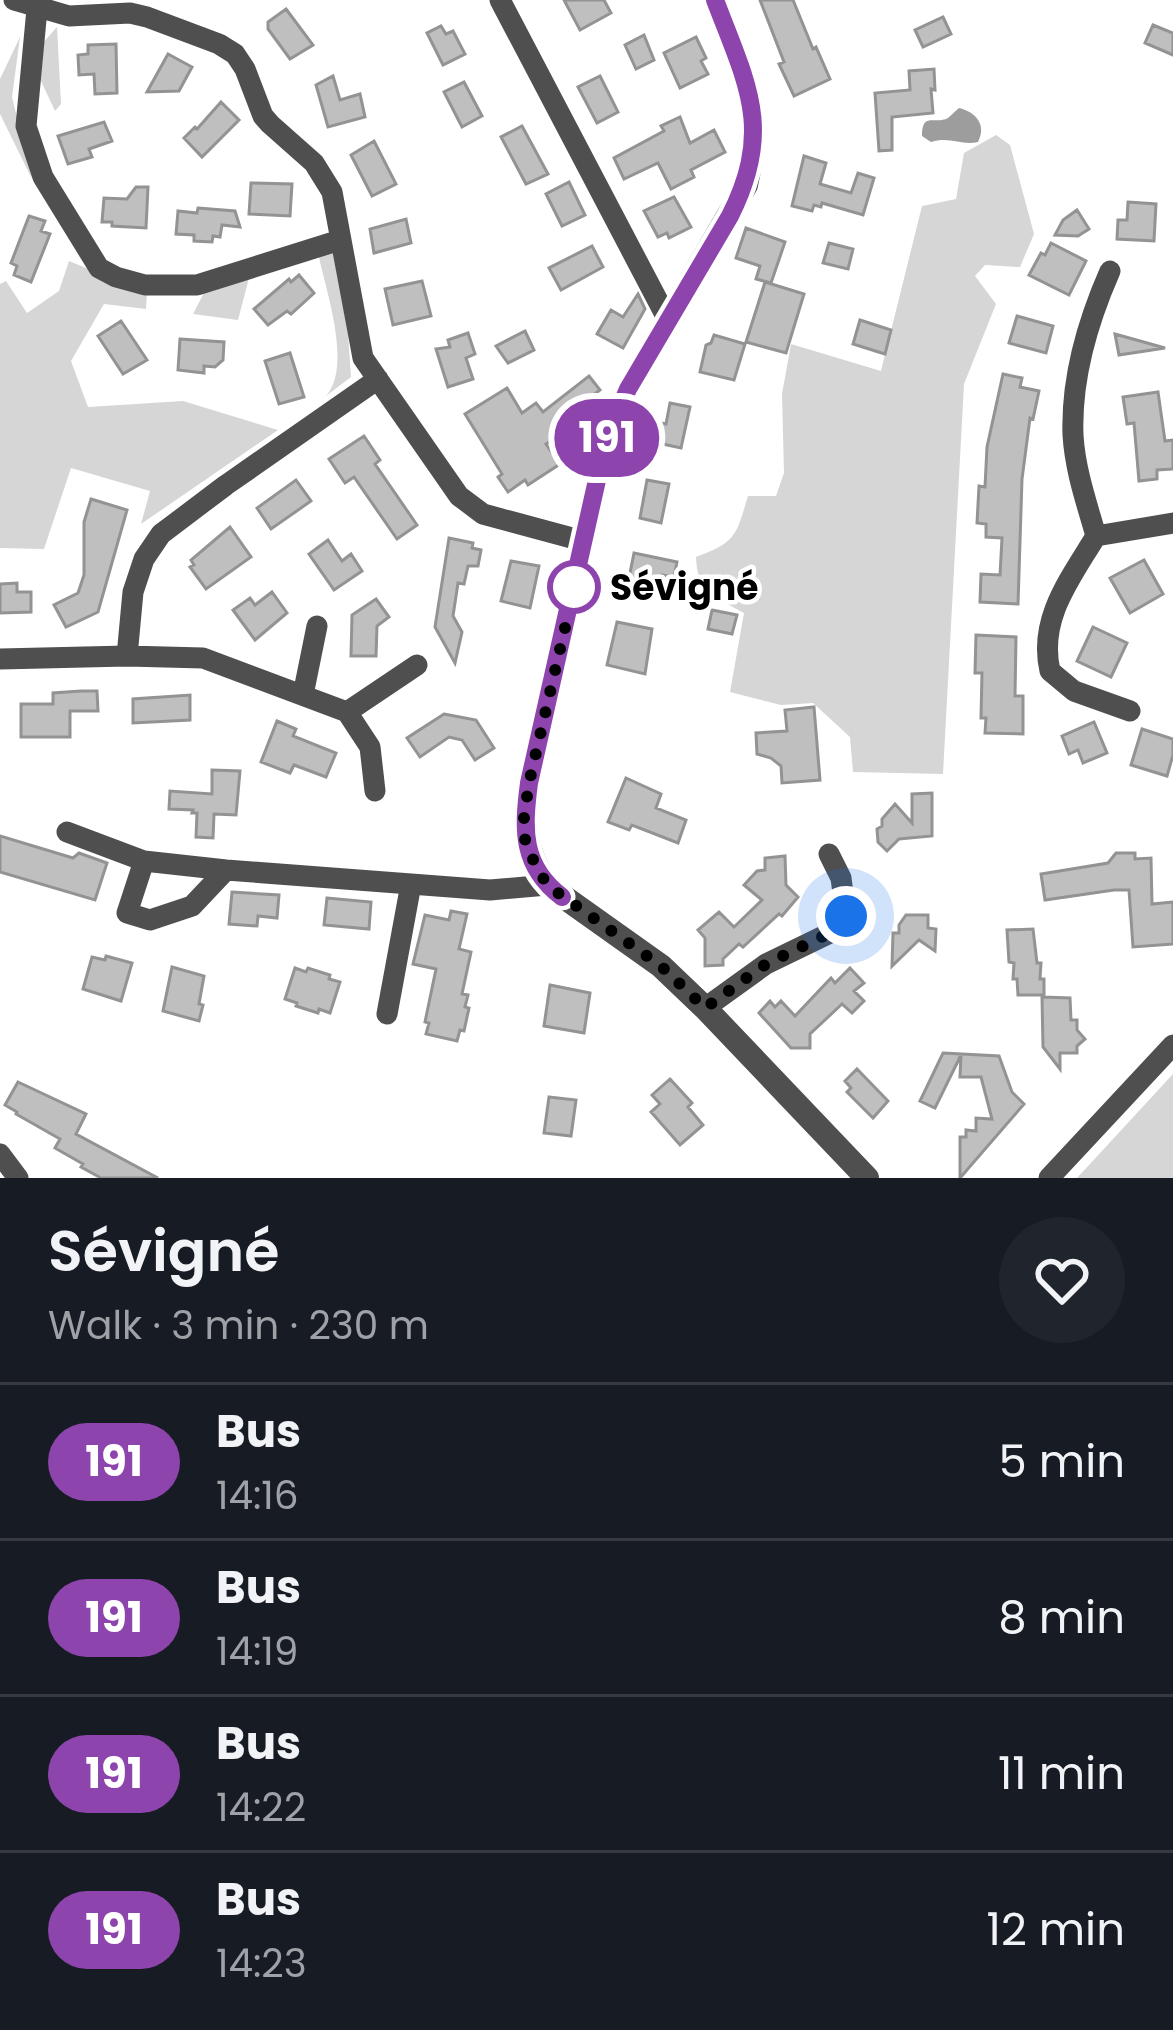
<!DOCTYPE html>
<html lang="en">
<head>
<meta charset="utf-8">
<style>
  :root { --surface:#171b24; --page:#20242c; --text:#f1f3f6; --muted:#9ea1a6; --line:#363941 }
  body { margin:0; font-family:Poppins,sans-serif; background:var(--page); color:var(--text); height:100vh; display:flex; flex-direction:column; font-size:45px; white-space:nowrap }
  * { box-sizing:border-box; margin:0 }
  p { font-size:39px; color:var(--muted) }
  .icon { flex:none; width:66px; height:66px; fill:none; stroke:currentColor; stroke-width:2; stroke-linecap:round; stroke-linejoin:round }
  .map { position:relative; height:1178px; overflow:hidden }
  .side { display:flex; flex-direction:column; background:var(--surface); flex:1 }
  .side>* { flex:none }
  .badge { padding:0 24px; border-radius:39px; font-size:42px; line-height:78px }
  .you { position:absolute; width:60px; height:60px; margin:-30px; border:9px solid #fff; border-radius:50%; background:#1a73e8; box-shadow:0 0 0 18px #1a73e833 }
  .map>.badge { position:absolute; translate:-50% -50%; box-shadow:0 0 0 6px #fff }
  .round { display:grid; place-items:center; flex:none; width:126px; height:126px; border-radius:63px; background:var(--page) }
  .summary { display:flex; align-items:center; justify-content:space-between; height:204px; padding:0 48px }
  h1 { font-size:57px; font-weight:600; line-height:90px }
  ul { padding:0; list-style:none }
  li { display:flex; align-items:center; gap:36px; height:156px; padding:0 48px; border-top:3px solid var(--line) }
  li div { flex:1 }
  li b { display:block; font-size:45px }
  li em { font-style:normal }
  li .badge { min-width:132px; font-weight:700; text-align:center }
  .map>svg:first-child { display:block }
</style>
</head>
<body>
<div class="map">
<svg width="1173" height="1178" viewBox="0 0 1173 1178">
  <rect width="100%" height="100%" fill="#fff"/>
  <path fill="#d6d6d6" d="M 57,27 L 61,104 L 55,111 L 41,81 L 42,44 Z
    M 20,37 L 12,97 L 32,179 L 0,114 L 0,79 Z
    M 996,135 L 1010,145 L 1034,234 L 1020,267 L 985,265 L 975,276 L 996,304 L 964,384 L 943,774 L 853,772 L 850,737 L 813,703 L 781,705 L 730,692 L 744,613 C 716,597 697,593 696,557 C 737,542 736,535 748,496 L 776,496 L 784,473 L 782,394 L 791,344 L 881,371 L 922,206 L 956,199 L 964,153 Z
    M 333,252 L 348,334 L 351,377 L 326,396 C 352,366 327,295 319,257 Z
    M 69,261 L 147,293 L 146,309 L 104,304 L 71,361 L 88,407 L 183,401 L 278,430 L 141,524 L 150,491 L 71,468 L 44,549 L 0,548 L 0,284 L 6,281 L 27,313 L 59,291 Z
    M 249,278 L 238,320 L 193,314 L 206,289 Z
    M 1173,1074 L 1173,1178 L 1077,1178 Z"/>
  <path fill="#9d9d9d" d="M 959,108 C 976,112 987,125 978,142 C 962,146 950,136 931,142 L 922,136 C 922,111 935,125 948,118 C 952,115 955,111 959,108 Z"/>
  <path fill="#bfbfbf" stroke="#939393" stroke-width="3" d="M 564,0 L 604,0 L 611,13 L 580,30 Z
    M 760,0 L 793,0 L 813,49 L 816,47 L 830,79 L 794,96 L 779,64 L 784,62 Z
    M 286,9 L 313,45 L 290,59 L 268,29 L 268,22 Z
    M 943,17 L 951,34 L 923,47 L 915,30 Z
    M 1153,25 L 1173,33 L 1173,55 L 1145,43 Z
    M 441,26 L 446,34 L 453,31 L 465,54 L 443,65 L 427,33 Z
    M 644,35 L 654,60 L 636,69 L 625,45 Z
    M 696,37 L 706,58 L 701,61 L 708,74 L 680,88 L 664,53 Z
    M 116,44 L 117,93 L 95,94 L 94,74 L 79,75 L 78,55 L 88,54 L 88,45 Z
    M 168,54 L 192,67 L 179,91 L 147,92 Z
    M 934,69 L 935,90 L 931,89 L 933,113 L 892,117 L 892,150 L 879,151 L 875,93 L 910,90 L 909,71 Z
    M 333,76 L 340,100 L 360,94 L 365,117 L 328,127 L 316,85 Z
    M 600,76 L 618,112 L 597,123 L 578,87 Z
    M 464,82 L 482,116 L 462,127 L 444,92 Z
    M 221,102 L 239,120 L 202,157 L 184,138 L 195,127 L 197,129 Z
    M 680,117 L 690,143 L 714,130 L 725,152 L 691,170 L 694,177 L 671,189 L 658,163 L 624,179 L 614,158 L 664,131 L 661,126 Z
    M 104,122 L 112,141 L 89,149 L 92,157 L 68,164 L 58,136 Z
    M 522,126 L 548,174 L 526,184 L 501,137 Z
    M 374,141 L 396,184 L 372,196 L 351,155 Z
    M 804,156 L 826,163 L 820,184 L 851,193 L 858,173 L 874,178 L 863,215 L 822,203 L 821,207 L 814,205 L 812,211 L 792,206 Z
    M 569,182 L 585,215 L 562,226 L 546,194 Z
    M 251,183 L 292,184 L 290,216 L 249,214 Z
    M 136,187 L 148,187 L 146,228 L 112,226 L 112,222 L 102,222 L 104,198 L 127,199 Z
    M 674,197 L 691,227 L 669,238 L 667,233 L 658,237 L 644,211 Z
    M 1128,202 L 1156,204 L 1154,241 L 1117,239 L 1118,220 L 1127,220 Z
    M 198,208 L 235,211 L 240,227 L 222,225 L 220,237 L 213,236 L 212,242 L 194,241 L 194,235 L 176,234 L 178,211 L 197,213 Z
    M 1077,210 L 1089,229 L 1078,236 L 1055,235 L 1063,220 Z
    M 29,216 L 45,221 L 41,231 L 50,234 L 31,282 L 14,275 L 17,266 L 11,263 Z
    M 406,219 L 411,243 L 374,253 L 370,229 Z
    M 746,228 L 785,242 L 771,283 L 756,279 L 760,266 L 736,258 Z
    M 829,243 L 853,249 L 848,269 L 823,263 Z
    M 1051,243 L 1086,261 L 1069,295 L 1029,275 L 1041,253 L 1045,255 Z
    M 592,246 L 603,267 L 561,290 L 549,268 Z
    M 299,275 L 314,293 L 291,314 L 287,311 L 268,325 L 254,309 L 289,279 L 291,282 Z
    M 422,281 L 431,316 L 393,325 L 385,289 Z
    M 765,282 L 804,294 L 786,353 L 746,342 Z
    M 638,294 L 645,309 L 623,348 L 597,334 L 611,310 L 623,317 Z
    M 1017,316 L 1053,326 L 1046,353 L 1009,343 Z
    M 860,320 L 891,330 L 885,354 L 853,344 Z
    M 121,321 L 147,360 L 123,374 L 98,336 Z
    M 525,331 L 534,350 L 508,363 L 496,346 Z
    M 468,333 L 475,354 L 466,358 L 473,379 L 448,387 L 436,349 L 450,347 L 448,340 Z
    M 1115,334 L 1165,348 L 1119,355 Z
    M 714,335 L 745,344 L 734,380 L 700,372 L 706,345 L 711,343 Z
    M 180,339 L 224,342 L 223,360 L 215,367 L 204,366 L 204,373 L 178,370 Z
    M 290,353 L 304,397 L 279,404 L 265,361 Z
    M 1003,374 L 1022,378 L 1020,387 L 1039,391 L 1033,419 L 1030,418 L 1022,479 L 1018,604 L 980,602 L 981,574 L 1000,575 L 1002,538 L 986,537 L 986,524 L 977,523 L 979,486 L 985,487 L 987,447 Z
    M 589,376 L 600,390 L 592,396 L 596,401 L 556,430 L 560,434 L 546,444 L 560,464 L 528,485 L 525,480 L 508,492 L 498,477 L 502,474 L 465,414 L 507,388 L 522,413 L 536,403 L 543,412 Z
    M 1158,392 L 1165,441 L 1173,440 L 1173,469 L 1157,470 L 1157,479 L 1139,481 L 1134,423 L 1127,424 L 1123,397 Z
    M 670,403 L 690,407 L 681,448 L 658,443 L 662,423 L 666,424 Z
    M 364,436 L 380,460 L 375,464 L 417,525 L 397,539 L 354,477 L 345,483 L 329,459 Z
    M 296,480 L 311,501 L 271,529 L 257,508 Z
    M 647,480 L 669,484 L 661,523 L 640,518 Z
    M 91,499 L 127,510 L 98,612 L 66,627 L 54,605 L 78,593 L 84,575 L 84,522 Z
    M 230,527 L 251,557 L 206,589 L 190,567 L 194,565 L 191,560 Z
    M 449,538 L 473,543 L 472,548 L 481,550 L 478,566 L 468,566 L 464,584 L 458,583 L 453,616 L 462,632 L 455,663 L 435,627 Z
    M 328,540 L 342,561 L 351,554 L 362,571 L 334,590 L 309,554 Z
    M 634,553 L 677,562 L 674,577 L 662,575 L 659,590 L 628,583 Z
    M 1144,560 L 1163,594 L 1130,613 L 1110,578 Z
    M 511,561 L 539,566 L 530,608 L 501,601 Z
    M 17,583 L 17,592 L 31,592 L 31,612 L 0,613 L 0,584 Z
    M 272,592 L 287,613 L 255,640 L 233,610 L 250,598 L 255,605 Z
    M 376,599 L 389,617 L 377,626 L 376,656 L 351,656 L 352,615 Z
    M 712,610 L 737,615 L 732,634 L 708,629 Z
    M 617,622 L 652,629 L 645,674 L 607,665 Z
    M 1093,627 L 1127,643 L 1111,677 L 1077,661 Z
    M 976,635 L 1016,637 L 1015,696 L 1023,696 L 1023,734 L 985,733 L 986,718 L 981,718 L 982,673 L 975,673 Z
    M 81,691 L 97,691 L 98,711 L 70,711 L 70,737 L 21,737 L 21,704 L 53,704 L 53,693 Z
    M 190,695 L 190,720 L 133,723 L 133,699 Z
    M 814,707 L 820,780 L 782,783 L 781,766 L 771,758 L 757,754 L 756,733 L 787,731 L 785,710 Z
    M 444,714 L 476,720 L 494,748 L 475,760 L 462,740 L 449,737 L 420,757 L 407,738 Z
    M 277,721 L 296,729 L 293,736 L 336,753 L 326,777 L 294,765 L 290,773 L 261,762 Z
    M 1094,722 L 1107,753 L 1083,763 L 1078,750 L 1069,754 L 1062,736 Z
    M 1142,729 L 1173,739 L 1173,755 L 1167,776 L 1131,765 Z
    M 212,770 L 240,771 L 236,815 L 214,814 L 213,838 L 196,837 L 197,813 L 192,813 L 193,810 L 169,809 L 170,791 L 212,794 Z
    M 626,778 L 661,794 L 656,808 L 686,820 L 678,843 L 632,825 L 629,830 L 608,822 Z
    M 932,793 L 932,836 L 899,839 L 887,851 L 878,842 L 877,829 L 882,826 L 882,819 L 895,804 L 912,823 L 912,794 Z
    M 0,836 L 73,858 L 79,853 L 107,863 L 95,900 L 0,872 Z
    M 1116,853 L 1135,853 L 1135,859 L 1151,858 L 1152,904 L 1173,902 L 1173,944 L 1133,947 L 1129,890 L 1114,890 L 1045,900 L 1041,874 L 1108,863 Z
    M 785,856 L 786,885 L 798,897 L 782,916 L 779,914 L 743,947 L 739,944 L 723,959 L 723,965 L 705,966 L 705,938 L 698,930 L 719,912 L 734,927 L 762,900 L 744,885 L 757,871 L 765,870 L 765,858 Z
    M 232,892 L 279,895 L 277,918 L 258,916 L 257,926 L 229,924 Z
    M 327,898 L 371,902 L 369,929 L 324,925 Z
    M 451,911 L 467,914 L 459,949 L 471,952 L 462,994 L 468,995 L 465,1007 L 469,1008 L 464,1031 L 460,1030 L 457,1041 L 426,1034 L 429,1023 L 425,1022 L 436,969 L 413,964 L 425,915 L 449,920 Z
    M 906,915 L 928,915 L 928,928 L 936,929 L 935,951 L 919,940 L 892,966 L 893,933 L 899,933 L 899,925 Z
    M 1033,929 L 1037,963 L 1041,963 L 1040,979 L 1044,979 L 1044,995 L 1018,995 L 1017,979 L 1013,979 L 1014,963 L 1009,962 L 1007,930 Z
    M 106,956 L 132,963 L 121,1001 L 83,989 L 92,957 L 105,960 Z
    M 172,967 L 204,976 L 199,1004 L 203,1005 L 199,1021 L 163,1011 Z
    M 295,968 L 306,972 L 308,968 L 330,975 L 329,979 L 340,982 L 330,1013 L 319,1009 L 318,1013 L 296,1006 L 297,1003 L 285,999 Z
    M 850,968 L 864,983 L 854,991 L 864,1001 L 852,1013 L 842,1004 L 810,1034 L 810,1048 L 791,1048 L 759,1013 L 770,1001 L 775,1007 L 781,1001 L 795,1016 L 831,978 L 835,983 Z
    M 550,985 L 590,993 L 584,1033 L 544,1026 Z
    M 1042,997 L 1070,998 L 1071,1020 L 1077,1020 L 1077,1030 L 1085,1039 L 1077,1046 L 1077,1053 L 1060,1053 L 1060,1069 L 1043,1047 Z
    M 943,1053 L 999,1056 L 1012,1092 L 1024,1104 L 960,1178 L 960,1137 L 966,1137 L 966,1130 L 976,1131 L 976,1118 L 992,1119 L 981,1077 L 960,1077 L 961,1055 L 935,1108 L 920,1101 Z
    M 857,1069 L 888,1101 L 873,1118 L 847,1092 L 851,1088 L 845,1081 Z
    M 670,1079 L 692,1103 L 688,1107 L 703,1125 L 680,1145 L 651,1112 L 660,1104 L 652,1095 Z
    M 18,1082 L 86,1114 L 76,1134 L 158,1178 L 101,1178 L 81,1167 L 83,1164 L 55,1148 L 60,1139 L 16,1114 L 17,1112 L 5,1105 Z
    M 549,1097 L 576,1100 L 571,1136 L 544,1133 Z"/>
  <g fill="none" stroke-linecap="round" stroke-linejoin="round">
    <path stroke="#4f4f4f" stroke-width="21" d="M 14,0 L 69,16 L 130,13 L 147,17 L 219,44 L 235,54 L 245,69 L 263,116 L 270,124 L 314,163 L 332,192 L 363,358 L 459,496 L 483,514 L 583,541
      M 500,0 L 669,322
      M 37,9 L 26,126 L 43,177 L 99,268 L 116,277 L 145,285 L 197,285 L 340,240
      M 1096,536 C 1087,504 1075,470 1073,435 C 1071,379 1088,321 1110,271
      M 0,659 L 127,656
      M 303,695 L 317,626
      M 1130,711 L 1074,691 L 1050,671 C 1038,619 1070,579 1096,536 L 1173,523
      M 347,712 L 417,665
      M 375,791 L 370,747 L 347,712 L 203,658 L 127,656 L 133,592 L 144,559 L 161,534 L 226,485 L 378,379
      M 67,832 L 144,861 L 226,870 L 490,890 L 547,885
      M 144,861 L 127,913 L 150,920 L 192,906 L 226,870
      M 705,1008 L 766,964 L 832,932 L 846,916 L 841,878 L 829,854
      M 387,1014 L 411,884
      M 0,1154 L 18,1178
      M 1049,1178 L 1173,1045"/>
    <path stroke="#4f4f4f" stroke-width="24" d="M 715,0 C 743,74 764,103 746,185 L 628,389 L 606,440 L 529,783 C 523,826 523,847 547,885 L 661,966 L 705,1008 L 867,1178"/>
  </g>
  <g fill="none" stroke-linecap="round" stroke-linejoin="round">
    <g stroke="#fff" stroke-width="27">
      <path id="line" d="M 562,897 C 521,866 523,829 529,783 L 606,440 L 628,389 L 730,216 C 774,129 747,84 715,0"/>
    </g>
    <use href="#line" stroke="#8e44ad" stroke-width="18"/>
    <path stroke="#000" stroke-width="12" stroke-dasharray="0 21.6" d="M 574,587 L 577,576 L 529,783 L 524,818 L 525,839 L 530,854 L 547,885 L 661,966 L 705,1008 L 766,964 L 832,932 L 846,916"/>
  </g>
  <circle fill="#fff" stroke="#8e44ad" stroke-width="6" cx="574" cy="587" r="24"/>
  <g text-anchor="middle" dominant-baseline="central" stroke-width="9" stroke-linejoin="round" paint-order="stroke">
    <g font-size="36" font-weight="bold" fill="#000" stroke="#fff" text-anchor="start">
      <text x="610" y="587">Sévigné</text>
    </g>
  </g>
</svg>
<div class="you" style="left:846px;top:916px"></div>
<b class="badge" style="left:607px;top:438px;background:#8e44ad;color:#fff">191</b>
</div>
<section class="side">
<div class="summary"><div><h1>Sévigné</h1><p>Walk · 3 min · 230 m</p></div><a class="round"><svg class="icon" aria-label="heart" viewBox="0 0 24 24"><path d="M12 20l-8-8c-3-5 5-10 8-4 3-6 11-1 8 4z"/></svg></a></div>
<ul>
<li><span class="badge" style="background:#8e44ad;color:#fff">191</span><div><b>Bus</b><p>14:16</p></div><em>5 min</em></li>
<li><span class="badge" style="background:#8e44ad;color:#fff">191</span><div><b>Bus</b><p>14:19</p></div><em>8 min</em></li>
<li><span class="badge" style="background:#8e44ad;color:#fff">191</span><div><b>Bus</b><p>14:22</p></div><em>11 min</em></li>
<li><span class="badge" style="background:#8e44ad;color:#fff">191</span><div><b>Bus</b><p>14:23</p></div><em>12 min</em></li>
</ul>
</section>
</body>
</html>
